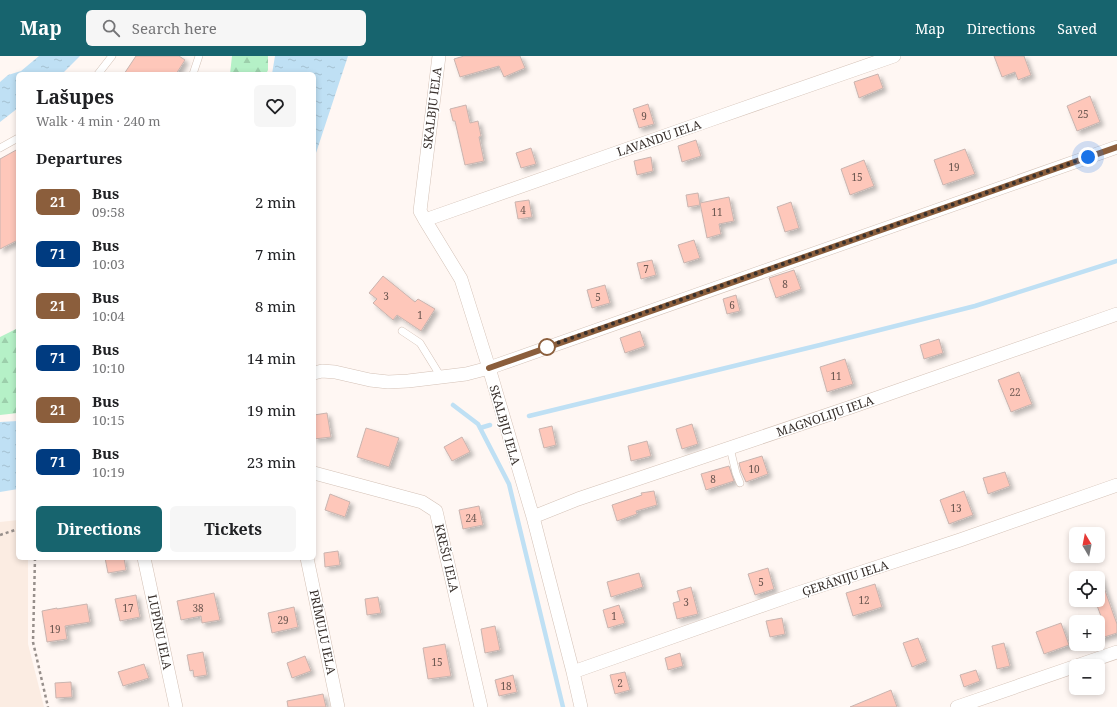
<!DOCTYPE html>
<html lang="en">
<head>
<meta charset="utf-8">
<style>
  :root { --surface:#fff; --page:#f6f6f6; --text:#202124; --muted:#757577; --accent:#17646e }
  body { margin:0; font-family:"Noto Serif",serif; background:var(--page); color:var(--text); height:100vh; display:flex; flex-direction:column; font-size:15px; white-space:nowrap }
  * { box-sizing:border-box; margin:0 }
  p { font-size:13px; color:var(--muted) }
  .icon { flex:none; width:22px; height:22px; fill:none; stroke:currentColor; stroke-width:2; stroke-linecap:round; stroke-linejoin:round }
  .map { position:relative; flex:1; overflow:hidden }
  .details { position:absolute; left:16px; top:16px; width:300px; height:488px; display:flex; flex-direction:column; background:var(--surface); border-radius:6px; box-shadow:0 2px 6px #0003 }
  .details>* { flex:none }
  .badge { padding:0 8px; border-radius:6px; font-size:14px; line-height:26px }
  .needle { width:26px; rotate:350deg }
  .buttons { position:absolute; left:1069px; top:471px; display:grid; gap:8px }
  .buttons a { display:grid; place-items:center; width:36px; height:36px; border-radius:6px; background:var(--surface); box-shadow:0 2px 6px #0003; font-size:20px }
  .you { position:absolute; width:20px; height:20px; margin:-10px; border:3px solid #fff; border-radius:50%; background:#1a73e8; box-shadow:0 0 0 6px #1a73e833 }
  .map>.badge { position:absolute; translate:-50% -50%; box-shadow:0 0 0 2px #fff }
  h2 { padding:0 20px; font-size:15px; line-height:36px }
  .round { display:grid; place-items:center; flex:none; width:42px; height:42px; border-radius:6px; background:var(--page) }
  .headline { display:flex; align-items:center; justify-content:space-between; height:68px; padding:0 20px }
  h1 { font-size:19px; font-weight:700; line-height:30px }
  .cta { display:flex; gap:8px; margin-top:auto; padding:8px 20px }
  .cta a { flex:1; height:46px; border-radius:6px; background:var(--accent); color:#fff; font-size:16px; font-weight:700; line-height:46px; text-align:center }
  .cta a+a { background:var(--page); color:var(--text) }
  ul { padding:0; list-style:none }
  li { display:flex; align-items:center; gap:12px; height:52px; padding:0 20px }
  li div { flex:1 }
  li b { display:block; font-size:15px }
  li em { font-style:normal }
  li .badge { min-width:44px; font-weight:700; text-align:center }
  header { display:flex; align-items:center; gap:24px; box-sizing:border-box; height:56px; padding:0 20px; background:var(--accent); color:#fff }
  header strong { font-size:19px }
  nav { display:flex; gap:22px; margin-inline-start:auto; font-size:14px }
  .search { width:280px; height:36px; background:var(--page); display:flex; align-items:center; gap:10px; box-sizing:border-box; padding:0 14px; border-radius:6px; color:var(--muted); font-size:15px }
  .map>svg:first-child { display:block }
</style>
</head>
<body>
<header>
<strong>Map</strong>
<div class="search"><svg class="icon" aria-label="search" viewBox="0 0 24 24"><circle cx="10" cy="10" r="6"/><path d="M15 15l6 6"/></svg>Search here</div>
<nav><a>Map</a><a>Directions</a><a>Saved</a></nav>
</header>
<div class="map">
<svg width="1117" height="651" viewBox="0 0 1117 651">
  <defs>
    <pattern id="forest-firs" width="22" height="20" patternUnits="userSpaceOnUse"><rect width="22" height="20" fill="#b5f1c7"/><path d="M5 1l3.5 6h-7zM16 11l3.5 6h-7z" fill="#9ccfab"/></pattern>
    <pattern id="water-ripples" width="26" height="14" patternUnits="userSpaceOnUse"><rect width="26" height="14" fill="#bfe0f4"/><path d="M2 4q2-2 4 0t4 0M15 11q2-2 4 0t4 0" fill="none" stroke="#a5c0d1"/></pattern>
    <filter id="shadow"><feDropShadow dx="3.5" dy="3.5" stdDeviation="2" flood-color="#0004"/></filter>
  </defs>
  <rect width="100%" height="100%" fill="#fff7f3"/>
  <path fill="#fbece2" d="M 18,464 L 18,502 L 28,502 L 28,588 L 44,651 L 0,651 L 0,466 Z"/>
  <path fill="url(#forest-firs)" d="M 232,0 L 268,0 L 268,14 L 266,18 L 230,18 Z
    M 18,272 L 18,357 L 0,359 L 0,281 Z"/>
  <path fill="url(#water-ripples)" d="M 39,0 L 80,0 L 62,18 L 18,18 L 18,52 L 0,66 L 0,26 L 8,19 L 21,15 Z
    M 275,0 L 348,0 L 314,103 L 314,18 L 272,18 Z
    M 18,365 L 18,433 L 0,436 L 0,366 Z"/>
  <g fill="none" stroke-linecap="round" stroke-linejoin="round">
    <path stroke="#bfe0f4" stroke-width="4.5" d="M 453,349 L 478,368 L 509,428 L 563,651
      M 529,360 L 820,289 L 975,250 L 1117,205
      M 480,372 L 490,369"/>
  </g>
  <path fill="#fec7ba" stroke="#c9b4af" filter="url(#shadow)" d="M 136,0 L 179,0 L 185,4 L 176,18 L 124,18 Z
    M 464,0 L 520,0 L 525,12 L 504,21 L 499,10 L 460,21 L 454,3 Z
    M 994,0 L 1024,0 L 1031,19 L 1018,24 L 1015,16 L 1002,21 Z
    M 878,18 L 883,32 L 859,42 L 854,26 Z
    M 1090,40 L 1100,66 L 1077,75 L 1067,50 Z
    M 648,48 L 654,68 L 639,72 L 633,53 Z
    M 466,49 L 470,67 L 478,65 L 481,80 L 479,81 L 484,105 L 465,109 L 455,65 L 453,65 L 450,53 Z
    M 696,84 L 701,100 L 682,106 L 678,90 Z
    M 531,92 L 536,108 L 521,112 L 516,97 Z
    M 18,93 L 18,184 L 0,193 L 0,103 Z
    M 965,93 L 975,118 L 943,129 L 934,104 Z
    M 651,101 L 653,115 L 637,119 L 634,105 Z
    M 864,104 L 874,130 L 850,139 L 841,113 Z
    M 698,137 L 700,149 L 688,151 L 686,139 Z
    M 729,141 L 734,165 L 719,168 L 721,178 L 707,182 L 700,147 Z
    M 529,144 L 532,161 L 518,163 L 515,146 Z
    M 791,146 L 799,172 L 785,176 L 777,151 Z
    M 694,184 L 700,202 L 684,207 L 678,189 Z
    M 652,204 L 656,219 L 641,223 L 637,207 Z
    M 794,214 L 801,233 L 776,242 L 769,222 Z
    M 383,220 L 415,246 L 418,243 L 435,253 L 421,275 L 397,259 L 393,264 L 373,247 L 377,243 L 369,237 Z
    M 605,229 L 610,247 L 592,252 L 587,234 Z
    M 736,239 L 740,255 L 727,258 L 723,243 Z
    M 640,275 L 645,290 L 625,297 L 620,282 Z
    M 939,283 L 943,297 L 924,303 L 920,289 Z
    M 845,303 L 853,328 L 827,336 L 820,311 Z
    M 1019,316 L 1032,348 L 1011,356 L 998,324 Z
    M 327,357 L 331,381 L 314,383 L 314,359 Z
    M 692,368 L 698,388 L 682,393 L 676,373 Z
    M 552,370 L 556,389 L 544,392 L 539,373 Z
    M 366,372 L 399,382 L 389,411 L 357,401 Z
    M 462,381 L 470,396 L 452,405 L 444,391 Z
    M 647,385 L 651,400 L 631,405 L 628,390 Z
    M 762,400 L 768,418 L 746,426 L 741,415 L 739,407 Z
    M 729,410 L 734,425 L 706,434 L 701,418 Z
    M 1005,416 L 1010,430 L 988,438 L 983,422 Z
    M 654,435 L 657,449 L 636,455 L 637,458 L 617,465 L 612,449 L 642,439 L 641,437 Z
    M 964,435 L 973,459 L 949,468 L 940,444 Z
    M 330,438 L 350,446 L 345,461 L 325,454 Z
    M 479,450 L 483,469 L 463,473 L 459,454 Z
    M 338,495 L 340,509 L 325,511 L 324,497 Z
    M 105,502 L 124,502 L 126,514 L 108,517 Z
    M 768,512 L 774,533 L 755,539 L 748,518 Z
    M 639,517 L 643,531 L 611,541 L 607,526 Z
    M 1100,520 L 1114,560 L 1117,568 L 1117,577 L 1098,583 L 1098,565 L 1102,563 L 1095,544 L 1098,544 L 1098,521 Z
    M 875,528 L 882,551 L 853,560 L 846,537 Z
    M 691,531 L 698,558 L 677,563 L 673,547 L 680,545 L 677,535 Z
    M 214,537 L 220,564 L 202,567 L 201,560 L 181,564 L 177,545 Z
    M 136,539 L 140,561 L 120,565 L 115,543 Z
    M 378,541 L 381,557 L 367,559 L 365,543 Z
    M 87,548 L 90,566 L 65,570 L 67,583 L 47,586 L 42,555 L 57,552 L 57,553 Z
    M 619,549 L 625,567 L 608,572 L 603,554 Z
    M 294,551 L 298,571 L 272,577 L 268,557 Z
    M 782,562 L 785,578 L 770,581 L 766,565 Z
    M 1061,567 L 1069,589 L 1044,598 L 1036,576 Z
    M 495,570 L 500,594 L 485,597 L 481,573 Z
    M 918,582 L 927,605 L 912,611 L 903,587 Z
    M 1004,587 L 1010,610 L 997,613 L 992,590 Z
    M 445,588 L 451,620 L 428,623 L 423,592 Z
    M 203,596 L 207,619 L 194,621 L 193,614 L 190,615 L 187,599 Z
    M 680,597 L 683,610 L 668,614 L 665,602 Z
    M 305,600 L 311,615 L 292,622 L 287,607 Z
    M 144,608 L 149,622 L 123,630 L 118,616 Z
    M 976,614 L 980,625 L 964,631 L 960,619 Z
    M 625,616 L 630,634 L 615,638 L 610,619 Z
    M 513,619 L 517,636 L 499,640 L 495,624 Z
    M 71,626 L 72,641 L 56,642 L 55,627 Z
    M 891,634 L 897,651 L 850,651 Z
    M 323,638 L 326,651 L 288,651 L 287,645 Z"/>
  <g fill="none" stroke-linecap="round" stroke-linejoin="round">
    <g stroke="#d4c2b7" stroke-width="8">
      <path id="lane" d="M 98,18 L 112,0
        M 193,18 L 199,0
        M 0,92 L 18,82
        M 402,275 L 420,287 L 441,321
        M 730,392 L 736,417 L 740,427"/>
    </g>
    <g stroke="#d4c2b7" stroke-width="14">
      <path id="street" d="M 439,0 L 420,155 L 425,164 L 461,223 L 489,312 L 533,461 L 573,616 L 581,651
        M 425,164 L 710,64 L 894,0
        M 314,317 L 322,315 L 335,316 L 370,324 L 388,326 L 408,325 L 466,318 L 489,312 L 1117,91
        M 314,417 L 422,446 L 436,455 L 481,651
        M 533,461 L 578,443 L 851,351 L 1117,258
        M 144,502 L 176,651
        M 307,502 L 338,651
        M 573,616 L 795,538 L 960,484 L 1117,429
        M 957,651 L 1117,596"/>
    </g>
    <path stroke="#978f8b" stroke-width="2.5" stroke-dasharray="3 3" stroke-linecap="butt" d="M 0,479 L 18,473
      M 35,502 L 33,586 L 48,651"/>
    <use href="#lane" stroke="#fff" stroke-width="7"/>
    <use href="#street" stroke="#fff" stroke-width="13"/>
  </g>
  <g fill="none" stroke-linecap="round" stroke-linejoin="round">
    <g stroke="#fff" stroke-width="9">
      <path id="line" d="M 489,312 L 1117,91"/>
    </g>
    <use href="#line" stroke="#8b5e3c" stroke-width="6"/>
    <path stroke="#38302c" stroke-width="4" stroke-dasharray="0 7.2" d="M 547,291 L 546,291 L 1088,101"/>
  </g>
  <circle fill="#fff" stroke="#8b5e3c" stroke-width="2" cx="547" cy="291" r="8"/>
  <g text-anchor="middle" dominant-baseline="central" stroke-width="3" stroke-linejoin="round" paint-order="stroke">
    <g font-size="10" fill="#6a5650">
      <text x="1083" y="58">25</text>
      <text x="644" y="60">9</text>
      <text x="954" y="111">19</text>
      <text x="857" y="121">15</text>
      <text x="523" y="154">4</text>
      <text x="717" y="156">11</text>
      <text x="646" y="213">7</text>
      <text x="785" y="228">8</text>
      <text x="386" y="240">3</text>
      <text x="598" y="241">5</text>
      <text x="732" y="249">6</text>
      <text x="420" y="259">1</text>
      <text x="836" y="320">11</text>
      <text x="1015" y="336">22</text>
      <text x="754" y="413">10</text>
      <text x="713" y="423">8</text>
      <text x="956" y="452">13</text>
      <text x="471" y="462">24</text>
      <text x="761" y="526">5</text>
      <text x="864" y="544">12</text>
      <text x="686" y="546">3</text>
      <text x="128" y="552">17</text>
      <text x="198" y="552">38</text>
      <text x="614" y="560">1</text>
      <text x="283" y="564">29</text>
      <text x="55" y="573">19</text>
      <text x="437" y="606">15</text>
      <text x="620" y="627">2</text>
      <text x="506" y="630">18</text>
    </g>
    <g font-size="12" fill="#38302c" stroke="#fff">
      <text transform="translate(432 52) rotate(-83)">SKALBJU IELA</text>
      <text transform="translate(659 82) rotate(-19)">LAVANDU IELA</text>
      <text transform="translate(825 360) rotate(-19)">MAGNOLIJU IELA</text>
      <text transform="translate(505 369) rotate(74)">SKALBJU IELA</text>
      <text transform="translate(447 502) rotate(77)">KREŠU IELA</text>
      <text transform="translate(845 522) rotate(-18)">ĢERĀNIJU IELA</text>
      <text transform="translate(160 576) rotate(78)">LUPĪNU IELA</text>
      <text transform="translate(323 576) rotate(78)">PRĪMULU IELA</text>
    </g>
  </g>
</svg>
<div class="buttons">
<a><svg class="needle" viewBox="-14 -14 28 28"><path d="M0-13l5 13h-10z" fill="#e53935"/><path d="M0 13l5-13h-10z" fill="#757577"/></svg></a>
<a><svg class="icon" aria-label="locate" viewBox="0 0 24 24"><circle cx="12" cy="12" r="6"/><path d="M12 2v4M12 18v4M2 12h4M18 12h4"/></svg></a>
<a>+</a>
<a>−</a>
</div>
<div class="you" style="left:1088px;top:101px"></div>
<section class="details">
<div class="headline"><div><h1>Lašupes</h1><p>Walk · 4 min · 240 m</p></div><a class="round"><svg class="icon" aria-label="heart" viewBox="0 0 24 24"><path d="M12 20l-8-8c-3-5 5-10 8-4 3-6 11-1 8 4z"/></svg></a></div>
<h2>Departures</h2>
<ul>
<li><span class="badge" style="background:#8b5e3c;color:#fff">21</span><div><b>Bus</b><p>09:58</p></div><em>2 min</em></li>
<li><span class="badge" style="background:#003b80;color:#fff">71</span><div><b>Bus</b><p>10:03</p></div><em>7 min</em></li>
<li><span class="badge" style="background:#8b5e3c;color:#fff">21</span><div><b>Bus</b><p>10:04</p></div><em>8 min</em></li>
<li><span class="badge" style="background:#003b80;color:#fff">71</span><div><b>Bus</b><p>10:10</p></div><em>14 min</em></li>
<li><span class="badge" style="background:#8b5e3c;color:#fff">21</span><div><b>Bus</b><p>10:15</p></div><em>19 min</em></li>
<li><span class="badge" style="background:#003b80;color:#fff">71</span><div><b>Bus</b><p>10:19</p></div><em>23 min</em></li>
</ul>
<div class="cta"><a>Directions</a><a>Tickets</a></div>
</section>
</div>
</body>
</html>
